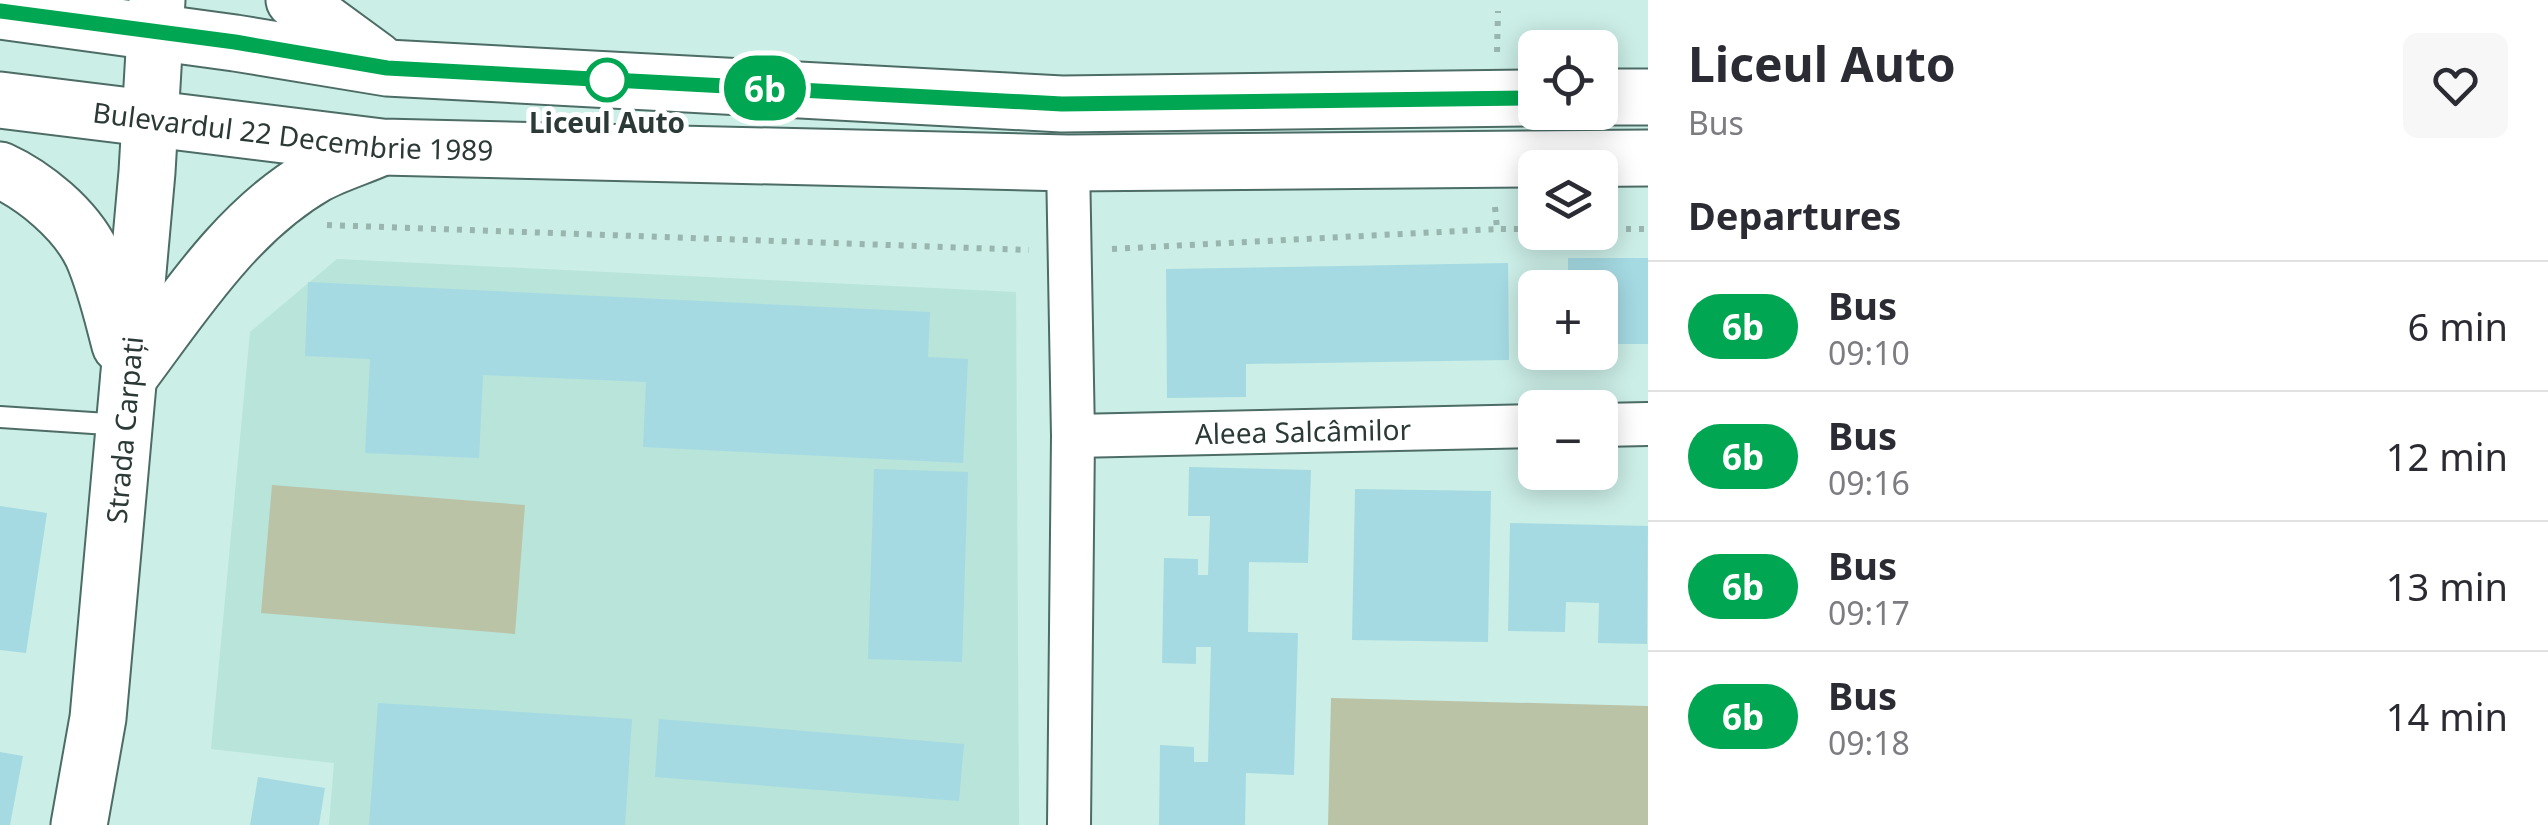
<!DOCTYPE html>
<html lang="en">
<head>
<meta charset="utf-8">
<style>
  :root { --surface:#fff; --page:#f7f7f7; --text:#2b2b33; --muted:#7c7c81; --line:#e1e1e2 }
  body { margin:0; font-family:"Noto Sans",sans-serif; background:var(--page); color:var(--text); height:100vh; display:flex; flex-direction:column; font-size:38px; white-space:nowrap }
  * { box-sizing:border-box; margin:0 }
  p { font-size:32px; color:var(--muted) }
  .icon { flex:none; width:55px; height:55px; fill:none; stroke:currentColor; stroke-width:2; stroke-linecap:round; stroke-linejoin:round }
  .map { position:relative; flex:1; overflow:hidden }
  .panel { display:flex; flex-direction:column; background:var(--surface); width:900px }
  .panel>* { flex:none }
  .badge { padding:0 20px; border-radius:32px; font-size:35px; line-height:65px }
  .buttons { position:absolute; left:1518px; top:30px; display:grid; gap:20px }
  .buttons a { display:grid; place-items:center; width:100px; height:100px; border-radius:15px; background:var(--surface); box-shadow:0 5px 25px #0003; font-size:50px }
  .map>.badge { position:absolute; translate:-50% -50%; box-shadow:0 0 0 5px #fff }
  h2 { padding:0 40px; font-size:38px; line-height:90px }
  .round { display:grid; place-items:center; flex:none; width:105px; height:105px; border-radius:15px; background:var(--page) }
  .head { display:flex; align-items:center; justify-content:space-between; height:170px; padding:0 40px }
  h1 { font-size:48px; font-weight:700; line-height:75px }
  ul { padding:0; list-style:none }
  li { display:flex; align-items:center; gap:30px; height:130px; padding:0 40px; border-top:2px solid var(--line) }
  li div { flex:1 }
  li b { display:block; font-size:38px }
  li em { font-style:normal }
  li .badge { min-width:110px; font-weight:700; text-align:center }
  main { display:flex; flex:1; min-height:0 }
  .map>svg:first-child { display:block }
</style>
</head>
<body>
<main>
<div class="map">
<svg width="1648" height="825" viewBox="0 0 1648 825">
  <rect width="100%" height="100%" fill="#cbeee6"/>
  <path fill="#b8e4da" d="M 337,259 L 1016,292 L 1019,825 L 329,825 L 334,763 L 211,749 L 250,332 Z"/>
  <path fill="#bbc3a7" d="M 272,485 L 525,505 L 515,634 L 261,613 Z
    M 1331,698 L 1648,706 L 1648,825 L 1328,825 Z"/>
  <path fill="#a5dae3" d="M 1568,258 L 1648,258 L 1648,344 L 1600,344 L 1600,288 L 1568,288 Z
    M 1508,263 L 1509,360 L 1246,364 L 1246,397 L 1167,398 L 1166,269 Z
    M 308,282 L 930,312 L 928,357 L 968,359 L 963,463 L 643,447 L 646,382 L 483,375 L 479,458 L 365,453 L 370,359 L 305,356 Z
    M 1189,467 L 1311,470 L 1308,563 L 1249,562 L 1248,632 L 1298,633 L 1294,775 L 1246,773 L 1245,825 L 1159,825 L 1160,745 L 1194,747 L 1194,762 L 1208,762 L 1211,647 L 1196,647 L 1196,664 L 1162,663 L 1164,558 L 1198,559 L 1198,575 L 1208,575 L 1210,516 L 1188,516 Z
    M 874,469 L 968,472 L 962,662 L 868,659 Z
    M 1355,489 L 1491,491 L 1488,642 L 1352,640 Z
    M 0,506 L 47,513 L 26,653 L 0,650 Z
    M 1510,523 L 1648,526 L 1647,644 L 1598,643 L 1599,603 L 1566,602 L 1565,632 L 1508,631 Z
    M 378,703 L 632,719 L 625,825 L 369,825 Z
    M 659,719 L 964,744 L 959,801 L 655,777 Z
    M 0,752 L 23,756 L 10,825 L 0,825 Z
    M 258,777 L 325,788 L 319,825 L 250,825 Z"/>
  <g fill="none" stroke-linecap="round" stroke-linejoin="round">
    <g stroke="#4c6c65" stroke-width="24">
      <path id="lane" d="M 0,417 L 123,425"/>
    </g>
    <g stroke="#4c6c65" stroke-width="46">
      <g id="street">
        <path d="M 1068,163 L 1073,436 L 1069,825"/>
        <path d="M 1600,425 L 1648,424"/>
        <path id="s1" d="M 1073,436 L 1535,426"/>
      </g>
    </g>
    <g stroke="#4c6c65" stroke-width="59">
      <g id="secondary">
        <path d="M 294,0 L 376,60"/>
        <path d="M 0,11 L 235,43 L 387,68 L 1062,104 L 1535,98"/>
        <path d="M 1600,97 L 1648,97"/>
        <path id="s2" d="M 0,100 L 382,147 L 1068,163 L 1648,158"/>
        <path d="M 0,170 C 35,186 75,219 92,254 C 105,283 112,315 120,345"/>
        <path d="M 129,377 C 183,305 236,221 316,175 C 336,164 360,157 380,148"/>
        <path id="s3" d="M 79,825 L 98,718 L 147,172 L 157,0"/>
      </g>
    </g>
    <path stroke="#98b5ae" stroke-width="6" stroke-dasharray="5 8" stroke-linecap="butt" d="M 1497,52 L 1498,11
      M 1495,207 L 1497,229 L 1535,229
      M 327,225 L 1029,250
      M 1600,229 L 1648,229
      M 1112,249 L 1497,229"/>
    <use href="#lane" stroke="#fff" stroke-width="20"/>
    <use href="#street" stroke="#fff" stroke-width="42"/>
    <use href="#secondary" stroke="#fff" stroke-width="55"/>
  </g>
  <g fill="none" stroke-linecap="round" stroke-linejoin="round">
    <g stroke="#fff" stroke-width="22">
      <path id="line" d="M 0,11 L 235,42 L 387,68 L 1062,104 L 1535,98"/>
    </g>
    <use href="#line" stroke="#00a651" stroke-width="15"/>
  </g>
  <circle fill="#fff" stroke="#00a651" stroke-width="5" cx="607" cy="80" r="20"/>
  <g text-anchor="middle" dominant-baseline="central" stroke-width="10" stroke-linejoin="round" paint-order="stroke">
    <g font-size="28" font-weight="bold" fill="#2c3a37" stroke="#fff">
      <text x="607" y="122">Liceul Auto</text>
    </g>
    <g font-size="28" fill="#2c3a37" stroke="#fff">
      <text stroke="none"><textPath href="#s2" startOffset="295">Bulevardul 22 Decembrie 1989</textPath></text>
      <text stroke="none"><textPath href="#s3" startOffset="398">Strada Carpați</textPath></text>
      <text stroke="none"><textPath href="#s1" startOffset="230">Aleea Salcâmilor</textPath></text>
    </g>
  </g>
</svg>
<div class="buttons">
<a><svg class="icon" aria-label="locate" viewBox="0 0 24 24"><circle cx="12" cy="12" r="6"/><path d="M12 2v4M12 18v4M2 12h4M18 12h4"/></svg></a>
<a><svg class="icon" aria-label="layers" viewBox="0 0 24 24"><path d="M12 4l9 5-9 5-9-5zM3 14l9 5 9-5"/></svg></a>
<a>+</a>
<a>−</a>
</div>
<b class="badge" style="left:765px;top:88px;background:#00a651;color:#fff">6b</b>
</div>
<section class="panel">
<div class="head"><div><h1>Liceul Auto</h1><p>Bus</p></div><a class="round"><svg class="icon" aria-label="heart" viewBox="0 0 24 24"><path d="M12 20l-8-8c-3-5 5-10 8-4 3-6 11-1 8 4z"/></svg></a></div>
<h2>Departures</h2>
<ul>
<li><span class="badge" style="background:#00a651;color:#fff">6b</span><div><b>Bus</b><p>09:10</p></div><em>6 min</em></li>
<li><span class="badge" style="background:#00a651;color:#fff">6b</span><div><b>Bus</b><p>09:16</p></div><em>12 min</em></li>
<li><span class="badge" style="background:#00a651;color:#fff">6b</span><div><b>Bus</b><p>09:17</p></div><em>13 min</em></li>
<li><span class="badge" style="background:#00a651;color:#fff">6b</span><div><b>Bus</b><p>09:18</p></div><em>14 min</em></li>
</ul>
</section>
</main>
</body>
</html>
